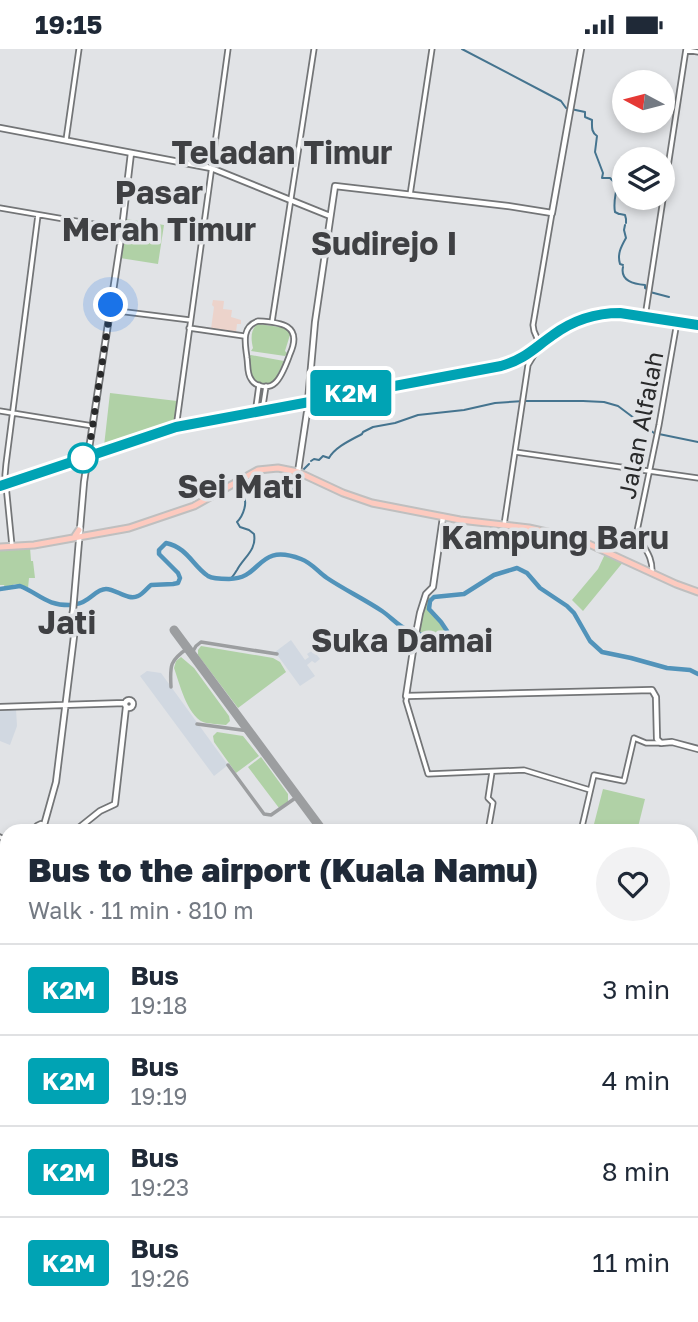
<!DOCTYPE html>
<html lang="en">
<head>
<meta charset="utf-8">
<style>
  :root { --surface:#fff; --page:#f2f2f3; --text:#1f2937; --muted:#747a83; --line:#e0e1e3 }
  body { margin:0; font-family:"Golos Text",sans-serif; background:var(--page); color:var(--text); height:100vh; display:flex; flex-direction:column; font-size:26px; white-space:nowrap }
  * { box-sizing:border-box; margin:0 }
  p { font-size:23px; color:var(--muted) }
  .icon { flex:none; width:38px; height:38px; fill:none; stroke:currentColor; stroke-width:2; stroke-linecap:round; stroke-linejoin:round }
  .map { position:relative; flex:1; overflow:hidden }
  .side { position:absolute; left:0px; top:775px; width:698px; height:499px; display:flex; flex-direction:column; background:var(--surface); border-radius:21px 21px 0 0; box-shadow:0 4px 10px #0003 }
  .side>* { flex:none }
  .badge { padding:0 14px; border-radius:5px; font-size:24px; line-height:46px }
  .needle { width:46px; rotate:277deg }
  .fabs { position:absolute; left:612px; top:21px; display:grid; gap:14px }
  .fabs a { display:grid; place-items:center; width:63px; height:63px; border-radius:50%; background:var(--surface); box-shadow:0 4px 10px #0003; font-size:35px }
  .you { position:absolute; width:35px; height:35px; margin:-18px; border:5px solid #fff; border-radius:50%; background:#1a73e8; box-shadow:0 0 0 10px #1a73e833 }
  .map>.badge { position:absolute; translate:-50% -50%; box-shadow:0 0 0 4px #fff }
  .round { display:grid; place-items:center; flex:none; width:74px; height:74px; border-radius:37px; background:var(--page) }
  .head { display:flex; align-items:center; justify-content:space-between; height:119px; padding:0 28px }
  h1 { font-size:33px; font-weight:800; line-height:52px }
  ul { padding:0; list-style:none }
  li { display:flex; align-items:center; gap:21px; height:91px; padding:0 28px; border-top:2px solid var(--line) }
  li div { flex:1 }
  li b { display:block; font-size:26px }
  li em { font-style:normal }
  li .badge { min-width:77px; font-weight:700; text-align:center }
  .status { display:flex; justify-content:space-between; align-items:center; height:49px; padding:0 35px; background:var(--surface); direction:ltr }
  .status svg { height:19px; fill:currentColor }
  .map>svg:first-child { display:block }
</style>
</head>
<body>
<div class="status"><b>19:15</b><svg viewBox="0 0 49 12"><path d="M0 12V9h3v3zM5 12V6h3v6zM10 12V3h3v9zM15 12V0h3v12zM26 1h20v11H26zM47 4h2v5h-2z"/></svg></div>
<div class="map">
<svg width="698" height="1273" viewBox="0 0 698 1273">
  <rect width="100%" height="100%" fill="#e1e3e6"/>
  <path fill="#d1d8e1" d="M 291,591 L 305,611 L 309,608 L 307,605 L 313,601 L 320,610 L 315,614 L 312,612 L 307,616 L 315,627 L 300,637 L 275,603 Z
    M 147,622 L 161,624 L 228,716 L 214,727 L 140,627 Z
    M 16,660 L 17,677 L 10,696 L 0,692 L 0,661 Z"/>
  <path fill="#ecd3cb" d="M 213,251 L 224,252 L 223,260 L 232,261 L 231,268 L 241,271 L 241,275 L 237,275 L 236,283 L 211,280 L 214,258 L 212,256 Z
    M 334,320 L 332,342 L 334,343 L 335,347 L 311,350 L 310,324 Z"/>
  <path fill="#b0d1a6" d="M 126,170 L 164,176 L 158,215 L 120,209 Z
    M 258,275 L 287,279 L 290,286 L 285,302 L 287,304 L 285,307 L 251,302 L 253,299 C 251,291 250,280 258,275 Z
    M 251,306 L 284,312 L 274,333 L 267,335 L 255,333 L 252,329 L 249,307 Z
    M 110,344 L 177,352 L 174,374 L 104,397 Z
    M 30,498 L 31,512 L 33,512 L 35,529 L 29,529 L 28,539 L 15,535 L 5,539 L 4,536 L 0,536 L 0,500 Z
    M 606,503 L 624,512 L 583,562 L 572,551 L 598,520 Z
    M 427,546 L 431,550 C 425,563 441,571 447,582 L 446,586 L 439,590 L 418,584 Z
    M 201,597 L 273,609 L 280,613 L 286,623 L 238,659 L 198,606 L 198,601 Z
    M 181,608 L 194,619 L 229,667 L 230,672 L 226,676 C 219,675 209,675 203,673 C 187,666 179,633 174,619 L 176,612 Z
    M 217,683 L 243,687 L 259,707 L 236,724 L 214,693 L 213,687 Z
    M 261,708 L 288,745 L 288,753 L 279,759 L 248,718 Z
    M 603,740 L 645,750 L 637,782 L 623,782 L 594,775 Z"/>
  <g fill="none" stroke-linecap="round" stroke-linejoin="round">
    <path stroke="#45748f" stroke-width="2" d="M 462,0 L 561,52 L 566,59 L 585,63 L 585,68 L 592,71 C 592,78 591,83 597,87 L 595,103 L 603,124 L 602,129 L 610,129 L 617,136 C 616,145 613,153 615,163 L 619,165
      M 620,165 L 625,166 L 626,170 L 626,174
      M 623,216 L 620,215 C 617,205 621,198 626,189 L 624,181 L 625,176
      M 623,218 C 620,232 634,235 645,236 L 645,239 L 647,240
      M 650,243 L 669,248
      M 311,412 L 314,410 L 319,411 L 323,407 L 329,409 C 335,398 351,391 362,385 L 363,383 L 373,378 L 395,374 L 418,366 L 464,361 L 495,354 L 524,352 L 583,352 L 604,353 L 618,357 L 654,384 L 698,393
      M 304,420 L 309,415
      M 230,530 C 233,528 235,524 237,521 C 244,508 257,501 254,485 L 249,481 L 240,478 L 237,473 C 243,467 249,452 242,446 C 244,439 251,431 258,429 L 261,433 L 265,433 L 269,439 L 288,444 L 295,437 L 300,428
      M 0,1196 L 7,1197"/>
    <path stroke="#5193ba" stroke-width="4.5" d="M 0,540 L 20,537 C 40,545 46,557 72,556
      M 76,555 C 89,554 95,540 106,540 C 116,540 128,552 138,547 C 143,545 147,539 151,536 L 173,535 L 178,534 L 180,529 L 178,524 L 159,505 L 159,501 L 166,494 C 188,499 192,516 208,527 C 213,530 223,530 229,530 C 263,530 256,493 301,510 C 312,514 318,523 327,529 C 345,541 364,550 382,562 C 391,568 399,578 408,581 C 416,585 430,588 439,590 L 446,586 L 447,582 L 441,573 L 429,560 L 430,552 L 434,548 L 464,545 L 494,526 L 517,519 L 527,524 L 540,539 L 567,557 L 574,564 L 590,592 L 602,603 L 631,609 L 667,619 L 690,621 L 698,625
      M 0,864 L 1,867 L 0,877
      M 0,896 L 7,891
      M 7,906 C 4,909 0,912 1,917 L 7,919
      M 0,941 L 7,938
      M 0,976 L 7,971
      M 691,1094 L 698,1094"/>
    <path stroke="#9c9ea0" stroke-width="3.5" d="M 192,604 L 196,597 L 201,593 L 277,605
      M 171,638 C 170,617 169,612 188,599
      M 197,675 L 249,682
      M 228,716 L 264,765 L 271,766 L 294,750"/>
    <path stroke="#9c9ea0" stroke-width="9" d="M 174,581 L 323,782"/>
    <g stroke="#737577" stroke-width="7">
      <path id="tertiary" d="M 686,1 L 698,3
        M 66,91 L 79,0
        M 410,146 L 432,0
        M 0,159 L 122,180
        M 110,261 L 190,271
        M 645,268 L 686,0
        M 258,272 C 281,273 303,276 290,305 C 287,313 282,328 275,334 C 269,340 255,338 251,330 C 247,325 248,315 247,309 C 245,294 241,278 258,272 Z
        M 272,273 L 314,0
        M 189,279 L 244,287
        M 540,296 L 534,282 L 533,276 L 552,164
        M 0,362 L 93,377
        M 262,363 L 266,337
        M 255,365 L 259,336
        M 176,379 L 228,0
        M 515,403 L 698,429
        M 504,476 L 528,316 L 537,301
        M 12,497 L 5,426 L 6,415 L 38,166
        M 652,524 C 653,504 641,498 637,482 L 659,376 L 677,273
        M 407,647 L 406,652 L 428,725 L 524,721 L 590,741
        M 488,782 L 493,754 L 488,749 L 492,723
        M 581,782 L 594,726 L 624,732 L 634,689 L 646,694 L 661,694
        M 0,788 L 7,792
        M 0,816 L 7,820
        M 0,1059 L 7,1053
        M 691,1065 L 698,1065
        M 365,1273 L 366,1267
        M 447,1273 L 448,1267
        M 542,1273 L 543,1267"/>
    </g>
    <g stroke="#737577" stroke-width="8">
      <path id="secondary" d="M 0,79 L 211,119 L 330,167
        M 298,423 L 307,363 L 315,273 L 335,137 L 508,157 L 552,164 L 581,0
        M 443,468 L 433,538 L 426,545 L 420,564 L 414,595 L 406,647 L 652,641 L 656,648 L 657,690 L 661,694 L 672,693 L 698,700
        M 70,575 L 68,578 L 71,580 L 73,578 L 72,575 L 70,575 L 73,562 L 84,433 L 120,196 L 131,104
        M125 655a4 4 0 1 1 8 0a4 4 0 1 1-8 0Z
        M 0,658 L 125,654
        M 44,776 L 56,733 L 74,587 L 74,579
        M 37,782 L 37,777 L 41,775 L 45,778 L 45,782
        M 75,782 L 100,762 L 115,755 L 126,658
        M 0,811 L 7,808
        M 0,1026 L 7,1027"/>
    </g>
    <g stroke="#bfbfbf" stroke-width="9">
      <path id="primary" d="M 0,437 L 176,378 L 501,318 L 521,310 L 550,288 L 567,278 L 585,270 L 605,265 L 623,265 L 698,276
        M 75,487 L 79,481
        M 0,498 L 34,496 L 129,479 L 194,457 L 258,421 L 278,419 L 298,423 L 343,444 L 372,454 L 460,471 L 529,479 L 578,490 L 676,535 L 698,543
        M 0,996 L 7,1003
        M 93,1273 L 93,1267"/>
    </g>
    <g stroke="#bfbfbf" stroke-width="10">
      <path id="trunk" d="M 694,924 L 698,900
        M 691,1024 L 692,962 L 698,922
        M 691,1121 L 697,1166 L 691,1215
        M 691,1262 L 698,1269
        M 679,1273 L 680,1267
        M 684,1273 L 685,1267"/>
    </g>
    <use href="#tertiary" stroke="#fff" stroke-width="3.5"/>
    <use href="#secondary" stroke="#fff" stroke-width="4.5"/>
    <use href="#primary" stroke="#fdcabf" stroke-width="5"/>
    <use href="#trunk" stroke="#fcb8aa" stroke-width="6"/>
  </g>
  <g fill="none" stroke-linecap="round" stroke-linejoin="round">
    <g stroke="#fff" stroke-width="16">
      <path id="line" d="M 0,437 L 176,378 L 501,317 C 525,310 533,300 553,286 C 572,272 596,264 620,264 L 698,276"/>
    </g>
    <use href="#line" stroke="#00a3b4" stroke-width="10"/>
    <path stroke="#292a2b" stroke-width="7" stroke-dasharray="0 12.6" d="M 83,409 L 88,407 L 111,256"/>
  </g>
  <circle fill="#fff" stroke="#00a3b4" stroke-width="3.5" cx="83" cy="409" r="14"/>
  <g text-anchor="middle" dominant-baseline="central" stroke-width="7" stroke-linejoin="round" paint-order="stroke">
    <g font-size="24" fill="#292a2b" stroke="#e1e3e6">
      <text transform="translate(640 376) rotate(-79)">Jalan Alfalah</text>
    </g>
    <g font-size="32" font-weight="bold" fill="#3f4043" stroke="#e1e3e6">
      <text x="282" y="103">Teladan Timur</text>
      <text x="159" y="143">Pasar<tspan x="159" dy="37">Merah Timur</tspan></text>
      <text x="384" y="194">Sudirejo I</text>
      <text x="240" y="437">Sei Mati</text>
      <text x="555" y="488">Kampung Baru</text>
      <text x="67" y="573">Jati</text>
      <text x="402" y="591">Suka Damai</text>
    </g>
  </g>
</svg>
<div class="fabs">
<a><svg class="needle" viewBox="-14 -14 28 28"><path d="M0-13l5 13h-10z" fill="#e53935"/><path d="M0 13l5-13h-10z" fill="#747a83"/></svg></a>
<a><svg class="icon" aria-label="layers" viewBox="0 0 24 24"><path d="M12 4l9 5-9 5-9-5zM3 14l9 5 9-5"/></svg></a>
</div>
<div class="you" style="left:111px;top:256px"></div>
<b class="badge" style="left:351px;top:344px;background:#00a3b4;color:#fff">K2M</b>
<section class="side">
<div class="head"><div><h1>Bus to the airport (Kuala Namu)</h1><p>Walk · 11 min · 810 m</p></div><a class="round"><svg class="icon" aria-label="heart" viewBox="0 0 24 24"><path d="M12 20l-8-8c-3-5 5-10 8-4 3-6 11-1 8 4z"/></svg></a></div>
<ul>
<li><span class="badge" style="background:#00a3b4;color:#fff">K2M</span><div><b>Bus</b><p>19:18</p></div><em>3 min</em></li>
<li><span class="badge" style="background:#00a3b4;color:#fff">K2M</span><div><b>Bus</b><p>19:19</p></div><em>4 min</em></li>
<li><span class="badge" style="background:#00a3b4;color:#fff">K2M</span><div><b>Bus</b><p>19:23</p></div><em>8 min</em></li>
<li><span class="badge" style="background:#00a3b4;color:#fff">K2M</span><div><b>Bus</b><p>19:26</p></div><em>11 min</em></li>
</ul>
</section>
</div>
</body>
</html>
